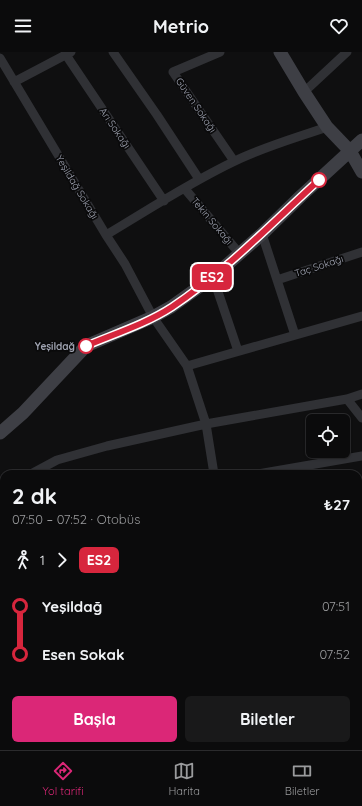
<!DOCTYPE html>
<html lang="tr">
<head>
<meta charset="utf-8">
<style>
  :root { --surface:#0b0b0c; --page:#19191a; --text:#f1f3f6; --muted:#9a9b9d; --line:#2b2b2d; --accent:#db2777 }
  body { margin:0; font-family:Quicksand,sans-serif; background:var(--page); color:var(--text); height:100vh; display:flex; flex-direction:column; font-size:15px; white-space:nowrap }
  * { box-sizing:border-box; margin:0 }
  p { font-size:13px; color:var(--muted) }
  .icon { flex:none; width:22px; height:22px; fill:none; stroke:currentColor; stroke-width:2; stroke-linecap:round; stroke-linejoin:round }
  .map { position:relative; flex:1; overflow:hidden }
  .drawer { position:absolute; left:0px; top:418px; width:362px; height:280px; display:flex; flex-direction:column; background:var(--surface); border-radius:12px 12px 0 0; box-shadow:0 1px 3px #0004,0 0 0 1px var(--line) }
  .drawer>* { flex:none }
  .badge { padding:0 8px; border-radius:6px; font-size:14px; line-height:26px }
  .fabs { position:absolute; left:306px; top:362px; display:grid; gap:8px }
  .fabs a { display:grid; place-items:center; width:44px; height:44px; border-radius:6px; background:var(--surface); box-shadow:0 1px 3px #0004,0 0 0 1px var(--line); font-size:20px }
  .map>.badge { position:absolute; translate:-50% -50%; box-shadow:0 0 0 2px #fff }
  .legs { display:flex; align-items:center; gap:6px; height:44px; padding:0 12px; font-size:13px }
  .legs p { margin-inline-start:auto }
  .overview { display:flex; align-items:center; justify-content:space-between; height:68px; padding:0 12px }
  h1 { font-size:22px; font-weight:700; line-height:30px }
  .action { display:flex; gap:8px; margin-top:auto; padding:8px 12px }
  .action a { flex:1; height:46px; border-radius:6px; background:var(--accent); color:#fff; font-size:16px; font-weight:700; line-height:46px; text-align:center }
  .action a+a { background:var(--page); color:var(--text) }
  ul { padding:0 12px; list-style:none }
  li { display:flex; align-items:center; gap:14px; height:48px; font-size:15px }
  li i { display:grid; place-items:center; width:6px; height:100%; margin:0 5px; background:currentColor }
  li i::after { content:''; width:10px; height:10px; margin:-5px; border:3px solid; border-radius:50%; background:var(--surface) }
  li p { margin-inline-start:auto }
  li:first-child i { background:linear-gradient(#0000 50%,currentColor 0) }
  li:last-child i { background:linear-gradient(currentColor 50%,#0000 0) }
  header { display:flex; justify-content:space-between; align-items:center; height:52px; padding:0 12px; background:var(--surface); font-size:18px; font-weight:700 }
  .dock { display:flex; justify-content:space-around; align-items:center; height:56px; border-top:1px solid var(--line); background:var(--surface); font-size:11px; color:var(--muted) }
  .dock a { display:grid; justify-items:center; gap:2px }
  .dock .on { color:var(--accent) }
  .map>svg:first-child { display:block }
</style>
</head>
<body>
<header><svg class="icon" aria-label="menu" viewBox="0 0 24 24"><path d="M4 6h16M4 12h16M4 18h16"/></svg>Metrio<svg class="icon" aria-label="heart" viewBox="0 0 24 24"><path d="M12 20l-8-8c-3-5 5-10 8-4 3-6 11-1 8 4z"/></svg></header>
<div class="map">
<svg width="362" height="698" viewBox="0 0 362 698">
  <rect width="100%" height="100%" fill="#0f0f10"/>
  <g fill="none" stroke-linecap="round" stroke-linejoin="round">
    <path stroke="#303135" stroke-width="9" d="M 113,0 L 157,63 L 199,127
      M 220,0 L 173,20 L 234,109
      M 66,3 L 164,149
      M 0,6 L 106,183 L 125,212 L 153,265 L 187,314
      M 14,30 L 71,0
      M 304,40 L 347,0
      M 185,137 L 239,201
      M 262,182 L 295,283
      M 106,183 C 148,158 189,131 233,110 C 263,95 296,86 327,75
      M 213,225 L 238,299
      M 277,228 L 362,200
      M 347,347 L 362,366
      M 31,422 L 57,408 L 107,394 L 206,372 L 347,347 L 362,342
      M 214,422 L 206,372 L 187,314 L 362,264
      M 258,422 L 362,404
      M 0,439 L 4,437
      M 358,482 L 362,482
      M 0,511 L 4,509
      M 358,533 L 362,528
      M 358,569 L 362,571
      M 0,581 L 4,575
      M 358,682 L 362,677
      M 261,694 L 266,698
      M 0,696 L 4,691
      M 68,698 L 71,694
      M 198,698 L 201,694
      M 343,698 L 347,694"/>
    <path stroke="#3e3f45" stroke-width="13" d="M 280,0 L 304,40 L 327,75 L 350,99 L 362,120
      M 0,381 L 23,361 L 86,294 L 153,265 L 171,255 L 213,225 L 262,182 L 301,144 L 362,88
      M 0,528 L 4,538
      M 157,694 L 161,698"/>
  </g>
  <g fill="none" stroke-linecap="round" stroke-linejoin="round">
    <g stroke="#fff" stroke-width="9">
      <path id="line-1" d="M 86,294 C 114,282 146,272 172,255 C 226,219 271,172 319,128"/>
    </g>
    <use href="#line-1" stroke="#d7263d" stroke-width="6"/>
  </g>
  <g fill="#fff" stroke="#d7263d" stroke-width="2">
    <circle cx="319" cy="128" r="7"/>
    <circle cx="86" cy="294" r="7"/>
  </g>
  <g text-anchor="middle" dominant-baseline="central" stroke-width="3.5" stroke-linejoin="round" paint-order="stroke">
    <g font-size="10" fill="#a0a4b2" stroke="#0a0a0b">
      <text transform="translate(196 53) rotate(56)">Güven Sokağı</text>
      <text transform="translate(115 76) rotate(56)">Arı Sokağı</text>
      <text transform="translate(77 135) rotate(59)">Yeşildağ Sokağı</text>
      <text transform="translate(212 169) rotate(50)">Tekin Sokağı</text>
      <text transform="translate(319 214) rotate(-18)">Taç Sokağı</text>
    </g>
    <g font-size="10" font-weight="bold" fill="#a0a4b2" stroke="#0a0a0b" text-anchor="end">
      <text x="75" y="294">Yeşildağ</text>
    </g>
  </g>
</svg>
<div class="fabs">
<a><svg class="icon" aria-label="locate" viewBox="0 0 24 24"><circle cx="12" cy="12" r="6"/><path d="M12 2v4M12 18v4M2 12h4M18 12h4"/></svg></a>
</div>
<b class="badge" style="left:212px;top:225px;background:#d7263d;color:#fff">ES2</b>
<section class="drawer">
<div class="overview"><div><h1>2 dk</h1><p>07:50 – 07:52 · Otobüs</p></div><b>₺27</b></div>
<div class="legs"><svg class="icon" aria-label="walk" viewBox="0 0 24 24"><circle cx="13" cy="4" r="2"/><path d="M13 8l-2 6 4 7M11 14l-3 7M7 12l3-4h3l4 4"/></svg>1<svg class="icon" aria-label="forward" viewBox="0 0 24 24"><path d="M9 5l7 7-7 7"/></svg><b class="badge" style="background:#d7263d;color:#fff">ES2</b></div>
<ul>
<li><i style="color:#d7263d"></i><b>Yeşildağ</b><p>07:51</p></li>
<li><i style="color:#d7263d"></i><b>Esen Sokak</b><p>07:52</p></li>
</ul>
<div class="action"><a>Başla</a><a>Biletler</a></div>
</section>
</div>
<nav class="dock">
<a class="on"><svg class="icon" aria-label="directions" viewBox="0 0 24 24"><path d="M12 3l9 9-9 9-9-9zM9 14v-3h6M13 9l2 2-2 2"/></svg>Yol tarifi</a>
<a><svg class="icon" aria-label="map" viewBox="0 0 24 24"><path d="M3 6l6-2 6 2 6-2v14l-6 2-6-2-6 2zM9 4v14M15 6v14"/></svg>Harita</a>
<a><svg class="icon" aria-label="tickets" viewBox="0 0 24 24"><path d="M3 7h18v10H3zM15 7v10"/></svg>Biletler</a>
</nav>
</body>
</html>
